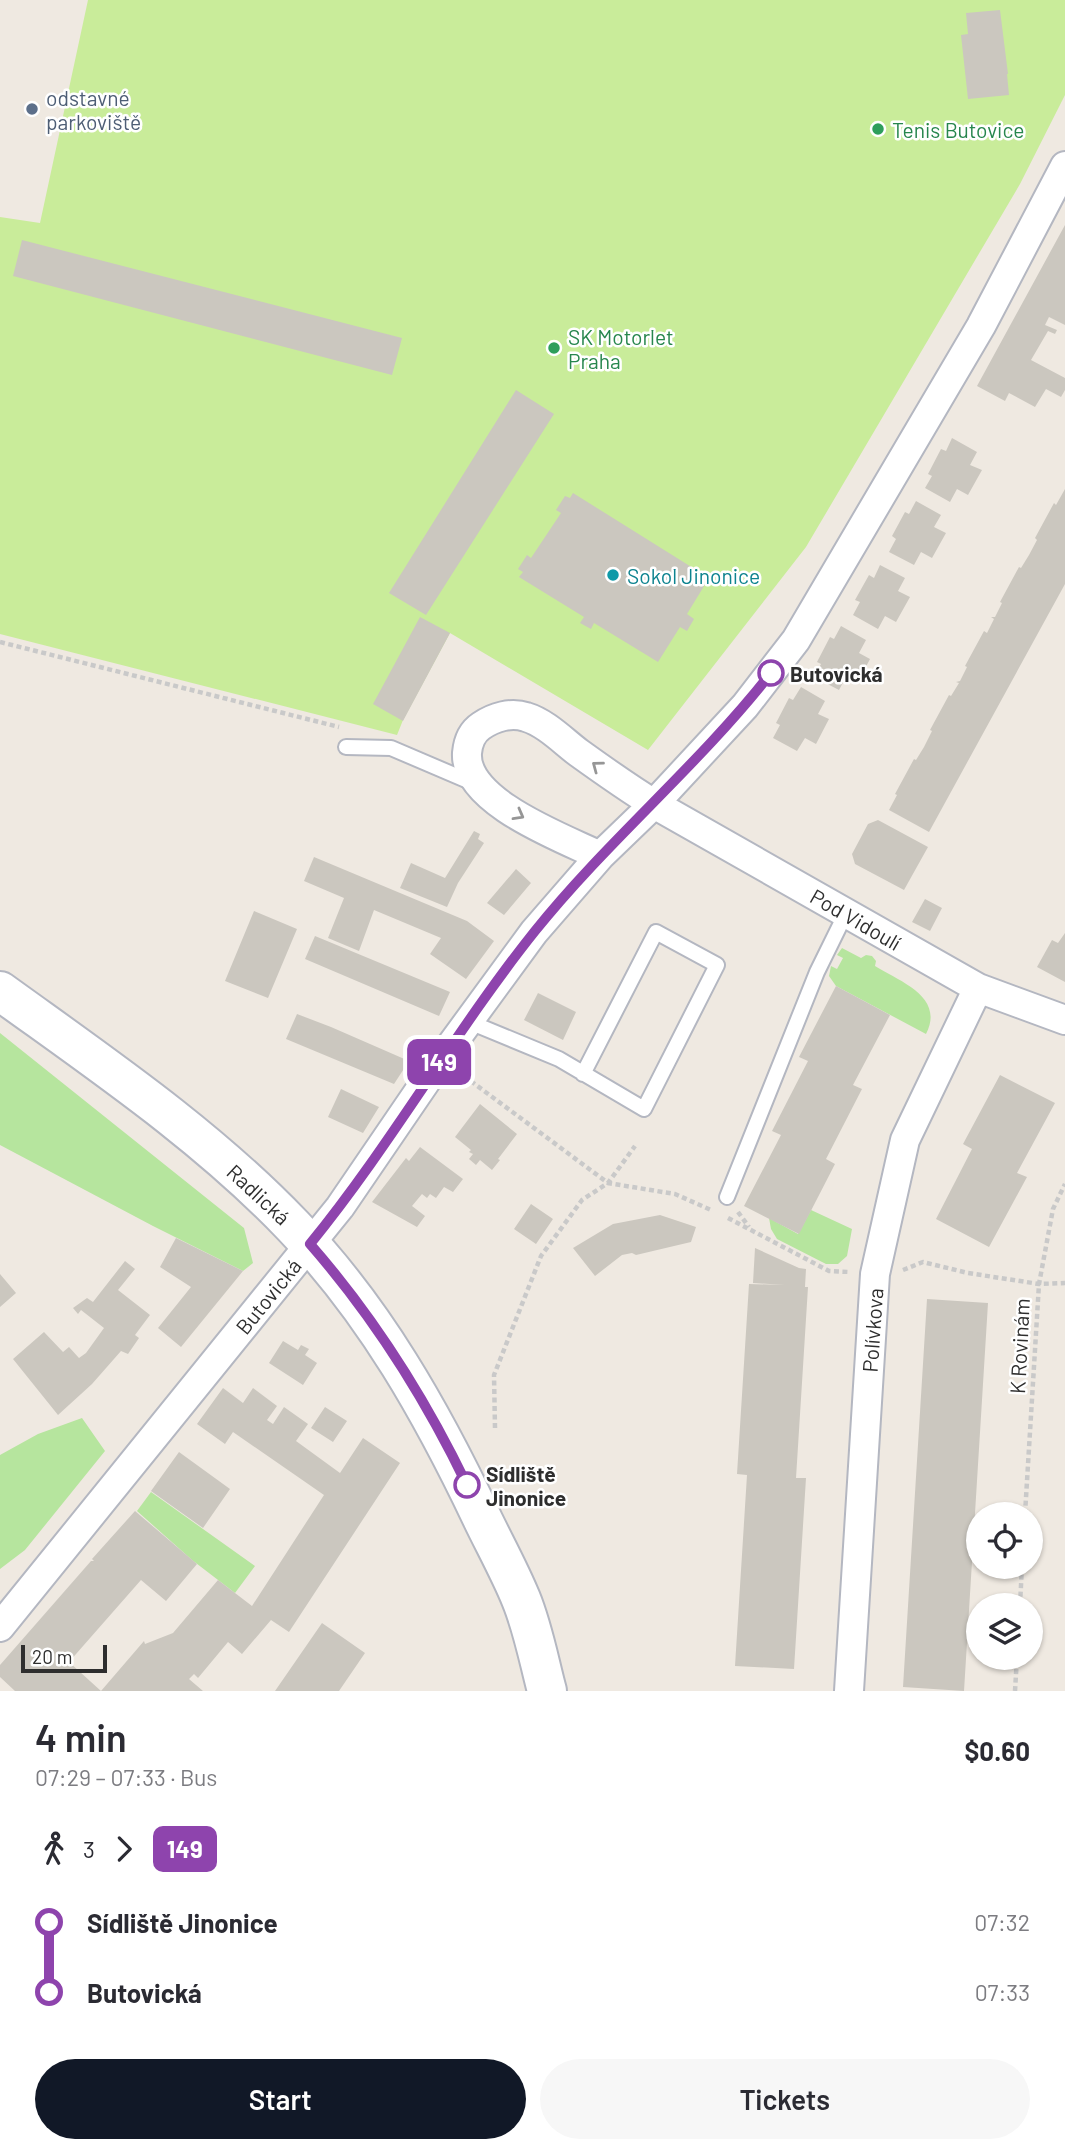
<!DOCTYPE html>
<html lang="en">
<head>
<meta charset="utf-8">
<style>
  :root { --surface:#fff; --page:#f7f7f7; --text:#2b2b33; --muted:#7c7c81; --accent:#111827 }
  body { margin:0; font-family:Barlow,sans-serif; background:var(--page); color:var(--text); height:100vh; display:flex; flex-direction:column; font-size:26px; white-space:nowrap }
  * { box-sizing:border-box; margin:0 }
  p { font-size:23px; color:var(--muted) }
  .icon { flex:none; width:38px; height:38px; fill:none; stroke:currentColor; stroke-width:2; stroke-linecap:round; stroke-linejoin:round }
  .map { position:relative; height:1691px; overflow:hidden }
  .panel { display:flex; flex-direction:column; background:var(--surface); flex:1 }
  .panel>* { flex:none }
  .badge { padding:0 14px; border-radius:10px; font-size:24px; line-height:46px }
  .tools { position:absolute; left:966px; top:1502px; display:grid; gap:14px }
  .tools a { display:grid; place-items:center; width:77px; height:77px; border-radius:50%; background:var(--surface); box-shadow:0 2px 5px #0004; font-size:35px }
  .scale { position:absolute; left:21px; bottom:18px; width:86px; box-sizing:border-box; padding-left:7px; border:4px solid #2e2e2e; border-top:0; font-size:19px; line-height:24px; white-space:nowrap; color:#2e2e2e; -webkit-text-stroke:5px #fff; paint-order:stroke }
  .map>.badge { position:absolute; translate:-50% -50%; box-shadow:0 0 0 4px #fff }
  .legs { display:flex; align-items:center; gap:10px; height:77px; padding:0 35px; font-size:23px }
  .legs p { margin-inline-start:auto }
  .headline { display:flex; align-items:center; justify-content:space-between; height:119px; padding:0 35px }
  h1 { font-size:38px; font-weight:600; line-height:52px }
  .button { display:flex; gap:14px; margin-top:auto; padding:14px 35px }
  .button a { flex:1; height:80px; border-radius:42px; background:var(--accent); color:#fff; font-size:28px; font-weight:600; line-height:80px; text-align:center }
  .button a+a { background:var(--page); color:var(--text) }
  ul { padding:0 35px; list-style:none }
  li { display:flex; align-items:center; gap:24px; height:70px; font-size:26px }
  li i { display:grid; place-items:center; width:10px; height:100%; margin:0 9px; background:currentColor }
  li i::after { content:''; width:18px; height:18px; margin:-9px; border:5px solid; border-radius:50%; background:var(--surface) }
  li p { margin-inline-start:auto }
  li:first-child i { background:linear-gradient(#0000 50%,currentColor 0) }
  li:last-child i { background:linear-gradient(currentColor 50%,#0000 0) }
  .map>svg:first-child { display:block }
</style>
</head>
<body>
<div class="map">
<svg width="1065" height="1691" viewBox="0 0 1065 1691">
  <rect width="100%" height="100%" fill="#efe9e1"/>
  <path fill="#b6e59e" d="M 842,948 L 861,958 L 866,955 L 872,956 L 876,961 L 875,966 C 901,982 945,997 926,1034 L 836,986 L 829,976 L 831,966 L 837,969 L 843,958 L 837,955 Z
    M 0,1033 L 244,1228 L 253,1263 L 243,1271 L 153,1226 L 0,1145 Z
    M 811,1210 L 852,1229 L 847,1256 L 838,1264 L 826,1264 L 777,1239 L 771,1229 L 769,1218 L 798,1234 Z
    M 82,1418 L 105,1451 L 25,1550 L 0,1569 L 0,1455 L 38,1434 Z
    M 151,1492 L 255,1566 L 235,1593 L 192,1560 L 137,1511 Z"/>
  <path fill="#c9ec9a" d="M 88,0 L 1065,0 L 1065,95 L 1020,184 L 806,547 L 648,750 L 450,633 L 403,720 L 397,735 L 0,634 L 0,217 L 40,223 Z"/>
  <path fill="#cbc7bf" d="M 1000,10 L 1008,74 L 1007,74 L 1009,95 L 968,99 L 961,35 L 968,34 L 966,13 Z
    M 1065,225 L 1065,325 L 1049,317 L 1045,325 L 1057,330 L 1055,334 L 1048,331 L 1031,360 L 1065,378 L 1065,390 L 1061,397 L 1046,389 L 1035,407 L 1009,393 L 1005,401 L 977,386 Z
    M 22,240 L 402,338 L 392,375 L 13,276 Z
    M 516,390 L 554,414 L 426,615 L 389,593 Z
    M 952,438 L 977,452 L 970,465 L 982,470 L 968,495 L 957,489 L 950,502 L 925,488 L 932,476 L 928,474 L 941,449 L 946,451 Z
    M 1065,489 L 1065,584 L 929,832 L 889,810 L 897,795 L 895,794 L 914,759 L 916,760 L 924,747 L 932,731 L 930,730 L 949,695 L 951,696 L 959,683 L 956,682 L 960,681 L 967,667 L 965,666 L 984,631 L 987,633 L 994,619 L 991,617 L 995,617 L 1002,603 L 1000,602 L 1019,567 L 1021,568 L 1029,555 L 1037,540 L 1035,538 L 1054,503 L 1056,505 Z
    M 573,493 L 709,578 L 687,614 L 694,619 L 687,631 L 680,627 L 658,662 L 594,623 L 591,629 L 580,623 L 584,617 L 519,577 L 523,572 L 518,569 L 527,555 L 531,558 L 561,513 L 556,510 L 565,496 L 570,498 Z
    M 916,501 L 941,515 L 934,527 L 946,533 L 932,558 L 921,552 L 914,565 L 889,552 L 896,539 L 892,536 L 905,512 L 909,514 Z
    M 880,565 L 905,578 L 898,591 L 910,597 L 896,622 L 885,616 L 878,629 L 853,615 L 860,602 L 855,600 L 869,575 L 874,578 Z
    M 420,617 L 450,633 L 403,721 L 373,704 Z
    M 841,626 L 866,640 L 859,653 L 870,659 L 857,684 L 846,677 L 839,690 L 814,677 L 821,664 L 817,662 L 830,637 L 834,639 Z
    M 801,687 L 825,701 L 818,714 L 829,719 L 816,744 L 805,738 L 797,751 L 773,738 L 780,725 L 776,723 L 789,698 L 793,700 Z
    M 878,820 L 928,847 L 904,890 L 855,864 L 852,854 L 868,824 Z
    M 474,831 L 480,834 L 478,839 L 484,843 L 458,883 L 447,907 L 400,888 L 411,863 L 445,878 Z
    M 314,857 L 467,921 L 494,941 L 466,979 L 430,954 L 441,938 L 374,910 L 359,951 L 328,938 L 344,898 L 304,881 Z
    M 516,869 L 531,883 L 504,915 L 487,903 Z
    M 925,899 L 942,908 L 930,931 L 912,922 Z
    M 254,911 L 297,929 L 268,998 L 225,981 Z
    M 1065,933 L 1065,982 L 1037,967 L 1052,940 L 1058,943 Z
    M 315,936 L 450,992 L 439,1016 L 305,959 Z
    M 836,986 L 890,1015 L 853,1085 L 862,1089 L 826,1159 L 835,1164 L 799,1234 L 744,1206 L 781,1135 L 772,1131 L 808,1061 L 799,1057 Z
    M 538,993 L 576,1012 L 563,1040 L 524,1020 Z
    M 297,1014 L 331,1027 L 409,1061 L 394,1084 L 286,1039 Z
    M 1000,1075 L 1055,1103 L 1017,1173 L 1027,1177 L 989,1247 L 936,1219 L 972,1149 L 963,1144 Z
    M 341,1089 L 379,1107 L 363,1133 L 328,1117 Z
    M 480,1104 L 517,1134 L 498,1159 L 500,1160 L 492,1170 L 480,1160 L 476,1165 L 469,1159 L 473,1154 L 469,1152 L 471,1150 L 455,1137 Z
    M 420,1147 L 463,1179 L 453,1192 L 444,1187 L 436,1198 L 430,1194 L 427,1198 L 422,1194 L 412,1206 L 425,1216 L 417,1227 L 372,1202 L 406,1158 L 409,1161 Z
    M 531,1204 L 553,1219 L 536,1244 L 514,1229 Z
    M 660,1215 L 696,1227 L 691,1242 L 636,1255 L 632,1253 L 622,1255 L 595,1276 L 573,1248 L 613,1224 Z
    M 176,1238 L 243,1271 L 181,1347 L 158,1328 L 191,1287 L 160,1267 Z
    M 755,1248 L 799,1268 L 806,1269 L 805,1287 L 808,1287 L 796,1478 L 806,1478 L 794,1669 L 735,1666 L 747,1475 L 737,1474 L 749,1284 L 785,1285 L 753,1283 Z
    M 125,1261 L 135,1269 L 118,1290 L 150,1315 L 135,1335 L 139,1338 L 128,1354 L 121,1351 L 92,1384 L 58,1415 L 13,1359 L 44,1332 L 63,1352 L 69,1347 L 79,1358 L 86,1353 L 104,1328 L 81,1310 L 78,1314 L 73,1308 L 87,1298 L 93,1302 Z
    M 0,1274 L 16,1293 L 0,1307 Z
    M 927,1299 L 988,1303 L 964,1691 L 903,1687 Z
    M 283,1341 L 298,1350 L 301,1345 L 309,1349 L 305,1355 L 317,1363 L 303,1385 L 269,1363 Z
    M 223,1388 L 243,1403 L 253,1388 L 277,1406 L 267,1420 L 273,1424 L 284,1407 L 308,1424 L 296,1441 L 340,1473 L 363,1438 L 400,1463 L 289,1632 L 271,1620 L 242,1654 L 228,1642 L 198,1678 L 194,1674 L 189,1679 L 203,1691 L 15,1691 L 0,1677 L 0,1665 L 91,1561 L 94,1561 L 92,1559 L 135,1511 L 197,1564 L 166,1601 L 141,1580 L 69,1662 L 101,1691 L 144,1641 L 145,1644 L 173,1633 L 218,1580 L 252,1606 L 324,1495 L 233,1432 L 225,1444 L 197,1424 Z
    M 325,1407 L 347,1421 L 333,1442 L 311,1428 Z
    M 179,1452 L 230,1489 L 203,1528 L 151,1491 Z
    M 322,1623 L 365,1653 L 339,1691 L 275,1691 Z"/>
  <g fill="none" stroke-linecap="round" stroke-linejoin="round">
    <g stroke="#b4b7c1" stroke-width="18">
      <path id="service" d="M 346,747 L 391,748 L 473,783
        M 467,1021 L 559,1059 L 644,1109 L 717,965 L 656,932 L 583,1074
        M 727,1197 L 817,972 L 846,913"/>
    </g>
    <g stroke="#b4b7c1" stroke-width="32">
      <path id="minor" d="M 600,856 C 563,838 464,802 467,753 C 468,742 472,732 481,726 C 494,717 511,712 526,717 C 546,723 563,741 579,753 C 604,771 628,788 654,804 L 978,988 L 1065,1020
        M 0,1627 L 340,1207 L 441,1059 L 534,932 L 600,856 L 654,804 L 745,706 L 796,640 L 981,326 L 1065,166
        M 849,1691 L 875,1274 L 905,1140 L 978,988"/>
    </g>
    <g stroke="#b4b7c1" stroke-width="42">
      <path id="secondary" d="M 0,991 C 101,1064 206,1135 293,1226 C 375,1311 432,1413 482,1518 C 495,1545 510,1572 521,1599 C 533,1628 539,1661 547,1691"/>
    </g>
    <path stroke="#c9c9c9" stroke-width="4.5" stroke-dasharray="5 3.5" stroke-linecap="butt" d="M 0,642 L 339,727
      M 464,1076 L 608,1183 L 635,1146
      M 738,1212 L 749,1227
      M 728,1218 L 829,1271 L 850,1272
      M 903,1270 L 923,1262 L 968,1273 L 1039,1284 L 1065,1283
      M 495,1428 L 494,1375 L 541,1256 L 582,1200 L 608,1183 L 675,1194 L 711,1210
      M 1025,1514 L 1039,1284 L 1053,1209 L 1065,1184
      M 1020,1605 L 1022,1566
      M 1015,1691 L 1017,1657"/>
    <use href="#service" stroke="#fff" stroke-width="14"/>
    <use href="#minor" stroke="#fff" stroke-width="28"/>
    <use href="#secondary" stroke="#fff" stroke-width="38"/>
  </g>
  <defs><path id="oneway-chevron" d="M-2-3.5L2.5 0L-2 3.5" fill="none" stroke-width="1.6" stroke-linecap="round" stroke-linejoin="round" transform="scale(1.75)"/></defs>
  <g stroke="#969696">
    <use href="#oneway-chevron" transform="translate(597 766) rotate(-143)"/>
    <use href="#oneway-chevron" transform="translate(519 815) rotate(29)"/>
  </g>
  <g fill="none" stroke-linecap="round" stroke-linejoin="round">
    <g stroke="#fff" stroke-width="16">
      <path id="line-1" d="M 467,1485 C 425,1398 373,1316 310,1244 C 391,1145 455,1031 535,931 C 608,840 699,765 771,673"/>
    </g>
    <use href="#line-1" stroke="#8e44ad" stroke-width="10"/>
  </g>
  <circle fill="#5c6f8a" stroke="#fff" stroke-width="2.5" cx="32" cy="109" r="7"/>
  <g fill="#2e9e5b" stroke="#fff" stroke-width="2.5">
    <circle cx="878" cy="129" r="7"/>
    <circle cx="554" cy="348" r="7"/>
  </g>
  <circle fill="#0f9aa8" stroke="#fff" stroke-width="2.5" cx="613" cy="575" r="7"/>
  <g fill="#fff" stroke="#8e44ad" stroke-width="3.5">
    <circle cx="771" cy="673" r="12"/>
    <circle cx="467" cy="1485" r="12"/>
  </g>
  <g text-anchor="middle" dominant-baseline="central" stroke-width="5" stroke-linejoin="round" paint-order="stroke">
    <g font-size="21" fill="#4e5e75" stroke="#fff" text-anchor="start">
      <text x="46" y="97">odstavné<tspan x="46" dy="24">parkoviště</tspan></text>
    </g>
    <g font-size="21" fill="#27864d" stroke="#fff" text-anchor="start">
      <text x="892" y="129">Tenis Butovice</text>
      <text x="568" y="336">SK Motorlet<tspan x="568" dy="24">Praha</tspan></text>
    </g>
    <g font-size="21" fill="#0d838f" stroke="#fff" text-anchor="start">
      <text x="627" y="575">Sokol Jinonice</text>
    </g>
    <g font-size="21" font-weight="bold" fill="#2e2e2e" stroke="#fff" text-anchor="start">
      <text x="790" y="673">Butovická</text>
      <text x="486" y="1473">Sídliště<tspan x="486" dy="24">Jinonice</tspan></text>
    </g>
    <g font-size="21" fill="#2e2e2e" stroke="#fff">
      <text transform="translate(856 919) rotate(30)">Pod Vidoulí</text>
      <text transform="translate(259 1194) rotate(43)">Radlická</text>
      <text transform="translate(268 1296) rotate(-51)">Butovická</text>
      <text transform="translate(872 1330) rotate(-86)">Polívkova</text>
      <text transform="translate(1019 1346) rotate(-87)">K Rovinám</text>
    </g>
  </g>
</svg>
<div class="tools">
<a><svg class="icon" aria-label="locate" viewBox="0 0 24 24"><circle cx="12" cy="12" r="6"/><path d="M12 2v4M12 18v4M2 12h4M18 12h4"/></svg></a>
<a><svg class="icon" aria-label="layers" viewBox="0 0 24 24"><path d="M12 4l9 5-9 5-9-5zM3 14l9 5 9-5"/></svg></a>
</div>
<div class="scale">20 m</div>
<b class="badge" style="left:439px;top:1062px;background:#8e44ad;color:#fff">149</b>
</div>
<section class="panel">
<div class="headline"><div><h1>4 min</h1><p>07:29 – 07:33 · Bus</p></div><b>$0.60</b></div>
<div class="legs"><svg class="icon" aria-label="walk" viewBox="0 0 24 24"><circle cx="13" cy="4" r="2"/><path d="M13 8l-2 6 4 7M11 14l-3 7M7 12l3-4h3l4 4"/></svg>3<svg class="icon" aria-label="forward" viewBox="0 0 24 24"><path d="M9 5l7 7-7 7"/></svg><b class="badge" style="background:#8e44ad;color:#fff">149</b></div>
<ul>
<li><i style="color:#8e44ad"></i><b>Sídliště Jinonice</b><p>07:32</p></li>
<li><i style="color:#8e44ad"></i><b>Butovická</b><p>07:33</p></li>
</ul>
<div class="button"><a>Start</a><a>Tickets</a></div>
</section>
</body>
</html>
